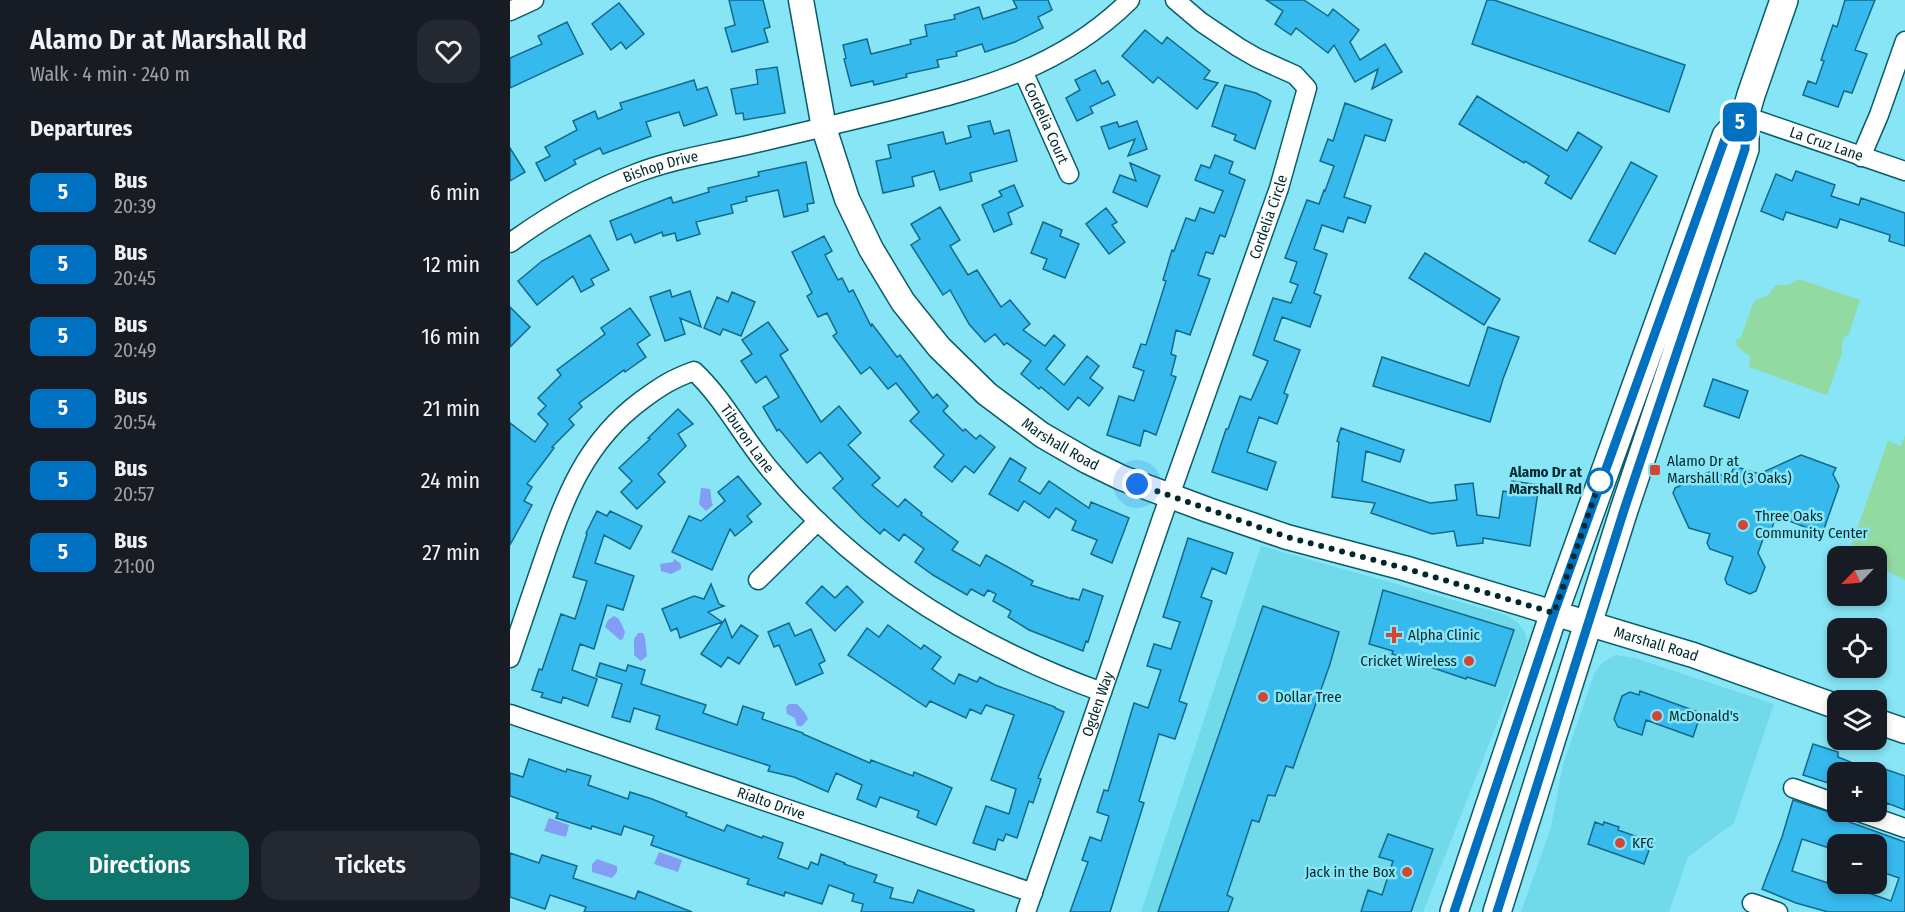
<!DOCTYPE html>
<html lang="en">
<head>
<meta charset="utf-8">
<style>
  :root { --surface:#171b24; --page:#242831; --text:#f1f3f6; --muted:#9ea1a6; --accent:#0f766e }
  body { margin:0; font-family:"Fira Sans Condensed",sans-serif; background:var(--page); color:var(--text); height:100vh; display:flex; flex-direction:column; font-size:22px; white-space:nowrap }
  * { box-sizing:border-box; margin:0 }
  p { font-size:20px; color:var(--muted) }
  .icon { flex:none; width:33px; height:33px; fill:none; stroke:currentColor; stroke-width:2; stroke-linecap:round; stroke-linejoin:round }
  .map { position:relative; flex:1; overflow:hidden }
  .panel { display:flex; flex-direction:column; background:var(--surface); width:510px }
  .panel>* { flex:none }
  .badge { padding:0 12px; border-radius:9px; font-size:21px; line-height:39px }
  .needle { width:39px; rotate:245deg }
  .tools { position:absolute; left:1317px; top:546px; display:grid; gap:12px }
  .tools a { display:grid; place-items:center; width:60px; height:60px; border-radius:12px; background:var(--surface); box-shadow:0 3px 9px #0003; font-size:30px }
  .you { position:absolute; width:30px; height:30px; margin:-15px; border:4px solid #fff; border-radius:50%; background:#1a73e8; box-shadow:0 0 0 9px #1a73e833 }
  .map>.badge { position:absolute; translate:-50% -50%; box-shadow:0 0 0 3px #fff }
  h2 { padding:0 30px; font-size:22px; line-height:54px }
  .round { display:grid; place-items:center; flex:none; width:63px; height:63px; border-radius:18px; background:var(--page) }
  .head { display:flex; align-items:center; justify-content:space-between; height:102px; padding:0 30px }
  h1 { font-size:28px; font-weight:600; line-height:45px }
  .action { display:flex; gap:12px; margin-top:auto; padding:12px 30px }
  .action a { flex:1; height:69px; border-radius:18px; background:var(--accent); color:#fff; font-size:24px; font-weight:600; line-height:69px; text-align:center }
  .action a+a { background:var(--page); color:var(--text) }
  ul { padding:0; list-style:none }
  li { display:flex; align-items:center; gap:18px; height:72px; padding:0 30px }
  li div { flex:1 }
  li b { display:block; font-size:22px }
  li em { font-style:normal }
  li .badge { min-width:66px; font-weight:700; text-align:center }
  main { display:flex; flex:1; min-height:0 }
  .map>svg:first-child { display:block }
</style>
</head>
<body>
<main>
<section class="panel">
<div class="head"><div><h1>Alamo Dr at Marshall Rd</h1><p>Walk · 4 min · 240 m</p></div><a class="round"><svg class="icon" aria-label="heart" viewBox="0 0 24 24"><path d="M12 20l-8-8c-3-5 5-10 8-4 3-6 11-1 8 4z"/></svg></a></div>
<h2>Departures</h2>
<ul>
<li><span class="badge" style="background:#0070c0;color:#fff">5</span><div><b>Bus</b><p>20:39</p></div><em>6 min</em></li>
<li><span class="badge" style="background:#0070c0;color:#fff">5</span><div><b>Bus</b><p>20:45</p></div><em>12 min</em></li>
<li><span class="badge" style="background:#0070c0;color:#fff">5</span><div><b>Bus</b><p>20:49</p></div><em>16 min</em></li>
<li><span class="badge" style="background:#0070c0;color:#fff">5</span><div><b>Bus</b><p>20:54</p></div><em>21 min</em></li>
<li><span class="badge" style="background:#0070c0;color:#fff">5</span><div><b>Bus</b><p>20:57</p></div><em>24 min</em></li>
<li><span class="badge" style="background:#0070c0;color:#fff">5</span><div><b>Bus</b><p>21:00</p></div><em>27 min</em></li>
</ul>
<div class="action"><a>Directions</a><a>Tickets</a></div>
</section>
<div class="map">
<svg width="1395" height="912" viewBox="0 0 1395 912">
  <rect width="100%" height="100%" fill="#87e5f6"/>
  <path fill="#70d9ea" d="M 751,546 L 996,615 L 1009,624 L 1015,633 L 1017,642 L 1012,660 L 913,912 L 631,912 Z
    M 1105,655 L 1125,658 L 1264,704 L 1224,823 L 1178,857 L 1159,912 L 1011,912 L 1041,827 L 1053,765 L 1084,674 L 1093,662 Z"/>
  <path fill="#91daa1" d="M 1289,279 L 1350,300 L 1339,334 C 1332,338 1331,345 1332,353 L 1317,395 L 1239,367 L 1240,357 C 1234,351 1226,348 1226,340 L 1231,337 L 1244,301 L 1258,295 L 1266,285 L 1278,285 Z
    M 1395,435 L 1395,580 L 1367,566 L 1366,556 L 1348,555 L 1343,550 L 1342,543 L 1378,441 L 1391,446 Z"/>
  <path fill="#839df5" d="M 191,488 L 200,489 C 202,495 200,499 203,505 L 196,511 L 189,504 Z
    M 164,559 L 171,564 L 171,569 L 161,574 L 151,571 L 150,564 L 163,562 Z
    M 104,616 L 109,619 L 115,632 L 113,639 L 110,640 L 95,627 L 98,620 Z
    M 128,633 L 133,633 L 135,638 L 137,656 L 131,661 L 124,655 L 124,639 Z
    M 279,704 L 287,704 C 290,707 297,714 298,719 L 292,726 L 287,726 L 285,718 L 277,714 L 276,707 Z
    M 39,818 L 59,825 L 56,837 L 34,831 Z
    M 149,852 L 172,860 L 168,872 L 144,864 Z
    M 87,859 L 107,866 L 107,872 L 102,878 L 82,872 L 82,864 Z"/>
  <path fill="#36b9ed" stroke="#13698a" stroke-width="1.5" fill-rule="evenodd" d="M 219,0 L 253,0 L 260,27 L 254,29 L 258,42 L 222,52 L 215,28 L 225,25 Z
    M 503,0 L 538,0 L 542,10 L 528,17 L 533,28 L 505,42 L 475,52 L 472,44 L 446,52 L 447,56 L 427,60 L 429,67 L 396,74 L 397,77 L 364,85 L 363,81 L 341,86 L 334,59 L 336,58 L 333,45 L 357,39 L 361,54 L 401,44 L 400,40 L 417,36 L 415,25 L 445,19 L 444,15 L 469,7 L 473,19 L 507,8 Z
    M 756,0 L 794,0 L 818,16 L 823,9 L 849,30 L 840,42 L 850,60 L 875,44 L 892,72 L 862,89 L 868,69 L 845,82 L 824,45 L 818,53 L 786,28 L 781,35 L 765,24 L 773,11 Z
    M 977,0 L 984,0 L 1175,65 L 1159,112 L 962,44 Z
    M 1335,0 L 1365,0 L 1345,50 L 1357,54 L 1342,93 L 1334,91 L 1328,107 L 1293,95 L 1298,81 L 1306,84 L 1314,61 L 1311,60 L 1323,25 L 1327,27 Z
    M 109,3 L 134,34 L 116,49 L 111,42 L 101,50 L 82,24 Z
    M 57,22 L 73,54 L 0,88 L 0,58 L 32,44 L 28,36 Z
    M 635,30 L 652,44 L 657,37 L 700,71 L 694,79 L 708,83 L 687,109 L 648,77 L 643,83 L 612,56 Z
    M 267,67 L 275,113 L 234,120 L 233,113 L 226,114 L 221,89 L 248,84 L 246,70 Z
    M 585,70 L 592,84 L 598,81 L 605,95 L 580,107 L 583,113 L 567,121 L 556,98 L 570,90 L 565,80 Z
    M 184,80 L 187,90 L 197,87 L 207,115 L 174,126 L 169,112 L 136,122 L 141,136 L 93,154 L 90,148 L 64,160 L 66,164 L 35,181 L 26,163 L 40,156 L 35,147 L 67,130 L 63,121 L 85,111 L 88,119 L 112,109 L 110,103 Z
    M 715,85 L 746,93 L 761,101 L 745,149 L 724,140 L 726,135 L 702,126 Z
    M 967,96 L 1057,151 L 1068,132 L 1092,147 L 1061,199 L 1035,183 L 1039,176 L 1015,161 L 1014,163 L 949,124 Z
    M 835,103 L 882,120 L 875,141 L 855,135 L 834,197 L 861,206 L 855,223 L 838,217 L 833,232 L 812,225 L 804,249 L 817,254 L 804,293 L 811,296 L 800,327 L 772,317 L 764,340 L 790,350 L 774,393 L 778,395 L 767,424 L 749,417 L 737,452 L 766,462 L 757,490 L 702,472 L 716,429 L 718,429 L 730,396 L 741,400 L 758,361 L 743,355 L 763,298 L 781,303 L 788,285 L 780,282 L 787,262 L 775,258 L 797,200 L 809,204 L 814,190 L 815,191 L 824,166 L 810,161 L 818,139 L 823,141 Z
    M 480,121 L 484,134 L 499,130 L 507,161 L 460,173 L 462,181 L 430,190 L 424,171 L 402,177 L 404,186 L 373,193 L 366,161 L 381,158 L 378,145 L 433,132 L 436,144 L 461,137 L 458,126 Z
    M 627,121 L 637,149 L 618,156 L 625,139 L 599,149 L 591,127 L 607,122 L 609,127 Z
    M 0,148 L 15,172 L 0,181 Z
    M 705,155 L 723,162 L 719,173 L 735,180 L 715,237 L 710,235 L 703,254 L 696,252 L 688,275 L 700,279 L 680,335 L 666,330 L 661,354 L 666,356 L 661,375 L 666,377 L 646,435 L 634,430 L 630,446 L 597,435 L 609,396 L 624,401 L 634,371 L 623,367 L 631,344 L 636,345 L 656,281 L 653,280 L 662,250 L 664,251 L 676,218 L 685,221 L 690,208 L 704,213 L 713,191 L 685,180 L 691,165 L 700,168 Z
    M 296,162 L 304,203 L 297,204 L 298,211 L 274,217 L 268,190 L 236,197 L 237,201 L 221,205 L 223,213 L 186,222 L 190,234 L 167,241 L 165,233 L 153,236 L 152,232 L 125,243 L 121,234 L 107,240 L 100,221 L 161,197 L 163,203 L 199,192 L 198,188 L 249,176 L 248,172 Z
    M 1121,162 L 1147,176 L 1105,254 L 1079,241 Z
    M 620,163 L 650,176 L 637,207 L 603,192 L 610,175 L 626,181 Z
    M 1286,171 L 1325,185 L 1321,196 L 1349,205 L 1351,198 L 1395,213 L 1395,246 L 1379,241 L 1380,235 L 1330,219 L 1327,228 L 1276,212 L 1273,220 L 1251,211 L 1266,174 L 1282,181 Z
    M 504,185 L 513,206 L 498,213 L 502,224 L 484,232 L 472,205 L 492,196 L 489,191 Z
    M 430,207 L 450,240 L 440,246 L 458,275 L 467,270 L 491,307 L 500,300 L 520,324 L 513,330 L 535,346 L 544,335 L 555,345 L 536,369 L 554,385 L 577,356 L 589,366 L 580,378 L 593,388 L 579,406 L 568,397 L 558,410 L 531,387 L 529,389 L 511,374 L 521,361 L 497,343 L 494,345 L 485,334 L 475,342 L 459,324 L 440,290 L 433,295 L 401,245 L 410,239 L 401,224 Z
    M 596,208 L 607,222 L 602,225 L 615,242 L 599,254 L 576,224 Z
    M 533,222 L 552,230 L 550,236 L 569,244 L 555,278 L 533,269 L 537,259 L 521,253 Z
    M 80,235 L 99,270 L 81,279 L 84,285 L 71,292 L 63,276 L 27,305 L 8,281 L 32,261 Z
    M 314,236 L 322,251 L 315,255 L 328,280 L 332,278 L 339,292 L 343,290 L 361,326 L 362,324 L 387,357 L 390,355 L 423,398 L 427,394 L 438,406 L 433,411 L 453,431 L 455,429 L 466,439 L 470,435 L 485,447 L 464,473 L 455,466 L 442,482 L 424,467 L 434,455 L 400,421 L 409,412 L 386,383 L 378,389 L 360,367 L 351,374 L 323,336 L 327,333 L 317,313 L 308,317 L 297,296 L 302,293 L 282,252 Z
    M 915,253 L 990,299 L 974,325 L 899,278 Z
    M 160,290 L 162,297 L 180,291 L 191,327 L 170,318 L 175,334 L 155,341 L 140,297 Z
    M 222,292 L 245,302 L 231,336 L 213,329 L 210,335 L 194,328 L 207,297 L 218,302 Z
    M 0,307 L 20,327 L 0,347 Z
    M 120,308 L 140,335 L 127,344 L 136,357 L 115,372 L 114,370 L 69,403 L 72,407 L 59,419 L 64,425 L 42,447 L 44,448 L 17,484 L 22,487 L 14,501 L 22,505 L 0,545 L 0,423 L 25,442 L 38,424 L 28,414 L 36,406 L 28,398 L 51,375 L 47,370 L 95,334 L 91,328 Z
    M 258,322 L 278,350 L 270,355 L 311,422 L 329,406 L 351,433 L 338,445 L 370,478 L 362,485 L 388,507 L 395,499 L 412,513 L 411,515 L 448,542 L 442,550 L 470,566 L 476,555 L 523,581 L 521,585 L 562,599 L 562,598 L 569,600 L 573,589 L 593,596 L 578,642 L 576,641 L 573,651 L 519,630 L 498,617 L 501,611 L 483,601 L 486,594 L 478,590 L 474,596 L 461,589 L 457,595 L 423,575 L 405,562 L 414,549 L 394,534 L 389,541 L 374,529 L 370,534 L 351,517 L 323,488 L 333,479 L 310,452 L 297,463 L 269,429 L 267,431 L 253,407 L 269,397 L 256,376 L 246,383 L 231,361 L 242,354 L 232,340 Z
    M 978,327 L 1009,337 L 993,379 L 980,422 L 863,386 L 872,357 L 959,386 Z
    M 1203,379 L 1238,391 L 1229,418 L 1194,406 Z
    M 168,409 L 183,424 L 168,434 L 176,446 L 148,474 L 155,482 L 127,509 L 111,492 L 122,481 L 109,468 L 140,439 L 138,438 Z
    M 831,428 L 894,450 L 890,462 L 856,451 L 852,481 L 920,503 L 947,500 L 945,485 L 963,483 L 967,515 L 989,518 L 993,491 L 1000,492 L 1002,481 L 1029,485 L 1020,546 L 973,538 L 973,543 L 947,546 L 944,531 L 922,534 L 861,513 L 865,503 L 822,497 L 829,442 L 827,441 Z
    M 1291,455 L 1326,468 L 1323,474 L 1329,486 L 1314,529 L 1308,532 L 1266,516 L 1260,534 L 1253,539 L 1248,553 L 1255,567 L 1246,591 L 1240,594 L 1217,584 L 1215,579 L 1223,557 L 1200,549 L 1197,543 L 1200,534 L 1179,528 L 1163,493 L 1165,488 L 1199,472 L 1220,477 L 1224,466 L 1249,474 Z
    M 500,458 L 516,468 L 509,481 L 530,494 L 539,481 L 579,508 L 581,502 L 619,518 L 602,563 L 581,554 L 587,540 L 562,530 L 566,521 L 546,508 L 539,518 L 514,501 L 508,511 L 479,494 Z
    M 228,476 L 251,504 L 237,516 L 242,522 L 225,536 L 220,529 L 202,570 L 162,552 L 179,516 L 191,521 L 215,501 L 208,492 Z
    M 87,511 L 97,516 L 100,511 L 132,526 L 120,549 L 94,535 L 85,563 L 124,576 L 113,610 L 97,605 L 84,649 L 70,644 L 62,670 L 87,679 L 78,706 L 53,697 L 51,703 L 31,697 L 33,693 L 22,690 L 29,669 L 32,670 L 51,614 L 65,619 L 77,581 L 63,577 L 77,534 L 76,533 Z
    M 678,538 L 723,553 L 716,574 L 702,568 L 691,597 L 702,601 L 669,701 L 677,704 L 665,739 L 649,734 L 629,801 L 634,803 L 600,912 L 560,912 L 578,862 L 572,860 L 580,837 L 591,841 L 599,816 L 587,812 L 594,790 L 598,791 L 624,703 L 638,708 L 651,670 L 637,666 L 644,644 L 661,649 L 670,622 L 653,617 Z
    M 201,584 L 209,604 L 214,606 L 198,612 L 212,622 L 170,638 L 167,628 L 161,631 L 152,609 L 184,596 L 194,599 Z
    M 312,586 L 325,598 L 337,586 L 353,602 L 325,631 L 296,603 Z
    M 873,590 L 1004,630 L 985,686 L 957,677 L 956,679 L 882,654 L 883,651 L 859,644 Z
    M 753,606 L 829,632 L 820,664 L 783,768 L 776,766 L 765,796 L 758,795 L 749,822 L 742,820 L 717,895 L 723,898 L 718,912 L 648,912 Z
    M 215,619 L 222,638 L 231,625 L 248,636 L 229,664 L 218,657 L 211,667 L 191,654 Z
    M 279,623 L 285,636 L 301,629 L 315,661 L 309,664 L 313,673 L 286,685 L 269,645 L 264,647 L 258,632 Z
    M 378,625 L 411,649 L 414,645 L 431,657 L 422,669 L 444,684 L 449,674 L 467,682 L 470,677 L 485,685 L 545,707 L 545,708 L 554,712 L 528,778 L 531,779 L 523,803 L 519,801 L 507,838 L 496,834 L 493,841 L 488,839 L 485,850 L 463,843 L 476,806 L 499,814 L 506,789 L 481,780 L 504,715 L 476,705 L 471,714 L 460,709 L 456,718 L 420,701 L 416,707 L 338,655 L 357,628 L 369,637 Z
    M 90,663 L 116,671 L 118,665 L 135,670 L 131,684 L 196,705 L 193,713 L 227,725 L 233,706 L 254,713 L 252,719 L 293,733 L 293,734 L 360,763 L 361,760 L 403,776 L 404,772 L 442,788 L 426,825 L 407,817 L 409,811 L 370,797 L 366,807 L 347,799 L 352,785 L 326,773 L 318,792 L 284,777 L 258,771 L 260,766 L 146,729 L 150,716 L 124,708 L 120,722 L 102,717 L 112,684 L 86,676 Z
    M 1130,691 L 1191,713 L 1183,737 L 1136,720 L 1132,735 L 1108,727 L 1104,719 L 1112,696 L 1120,692 L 1129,695 Z
    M 1303,744 L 1328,752 L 1328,757 L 1365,772 L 1328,772 L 1328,786 L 1293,775 Z
    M 19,759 L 56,772 L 57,769 L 81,776 L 78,785 L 118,799 L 120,792 L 142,799 L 177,813 L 176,816 L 214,831 L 217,825 L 252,838 L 253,836 L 273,843 L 268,858 L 298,869 L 301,862 L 308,865 L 311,854 L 335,863 L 334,864 L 367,875 L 364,882 L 383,888 L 380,898 L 403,903 L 408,890 L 464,910 L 464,912 L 351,912 L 353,904 L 342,901 L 344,894 L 319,885 L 312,904 L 275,892 L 274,896 L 237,884 L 239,879 L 141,845 L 144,836 L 114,826 L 111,835 L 82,826 L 81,829 L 46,818 L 48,813 L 0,796 L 0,773 L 13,777 Z
    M 1366,766 L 1395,776 L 1395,810 L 1377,803 L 1375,809 L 1366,806 Z
    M 1283,800 L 1328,815 L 1335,818 L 1334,820 L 1395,842 L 1395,912 L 1318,912 L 1286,903 L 1252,889 L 1272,837 ZM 1292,839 L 1328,851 L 1328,844 L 1366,844 L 1366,870 L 1389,878 L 1381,901 L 1334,884 L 1328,884 L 1325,880 L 1324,885 L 1282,871 Z
    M 1085,822 L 1093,825 L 1094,822 L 1109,827 L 1108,830 L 1142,842 L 1134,864 L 1078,844 Z
    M 878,834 L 923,849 L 901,912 L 851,912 L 858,890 L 872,895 L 883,861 L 869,857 Z
    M 0,853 L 29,863 L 32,855 L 67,866 L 63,878 L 125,899 L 128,891 L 182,912 L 74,912 L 76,907 L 40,895 L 35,909 L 0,897 Z"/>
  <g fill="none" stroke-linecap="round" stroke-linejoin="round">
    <g stroke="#095d69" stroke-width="21">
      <g id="minor">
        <path d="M 0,11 L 24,0"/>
        <path id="s1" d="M 513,71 L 559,174"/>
        <path id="s2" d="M 1235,116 L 1395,171"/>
        <path d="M 1351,157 L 1369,115 L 1395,41"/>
        <path id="s3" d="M 0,243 C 40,214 81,190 127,173 C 158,161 192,155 224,148 C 278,136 331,123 384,110 C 475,87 551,68 620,0"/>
        <path d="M 248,580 L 308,521"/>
        <path id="s4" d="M 0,658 C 11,626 22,593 33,561 C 55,497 75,442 132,400 C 151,386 162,379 184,371 C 215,400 234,440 262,472 C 349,576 465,646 592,692"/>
        <path id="s5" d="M 0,714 L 523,893"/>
        <path d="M 1283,788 L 1328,804"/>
        <path d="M 1349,812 L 1395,828"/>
        <path d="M 1242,903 L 1268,912"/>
        <path id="s6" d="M 516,912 L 652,518 L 769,188 L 797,88 L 785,75 L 747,58 L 728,47 L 691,22 L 665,0"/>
      </g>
    </g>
    <g stroke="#095d69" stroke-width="27">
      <g id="tertiary">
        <path id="s7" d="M 291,0 L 314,128 L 337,199 L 361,249 L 393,302 L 429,347 L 477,394 L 532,435 L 577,461 L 612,478 L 698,510 L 777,537 L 894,568 L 1183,655 L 1328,707"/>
        <path d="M 1366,721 L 1395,731"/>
      </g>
    </g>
    <g stroke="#095d69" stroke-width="30">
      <path id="secondary" d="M 944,912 L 1044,613 L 1216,136 L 1235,116
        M 987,912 L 1114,510 L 1235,149 L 1235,116 L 1241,95 L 1274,0"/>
    </g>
    <use href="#minor" stroke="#fff" stroke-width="18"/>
    <use href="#tertiary" stroke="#fff" stroke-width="24"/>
    <use href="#secondary" stroke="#fff" stroke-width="27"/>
  </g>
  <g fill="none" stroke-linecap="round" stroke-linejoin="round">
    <g stroke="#fff" stroke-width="14">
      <path id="line" d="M 944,912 L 1044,613 L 1216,136 L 1236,116 L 1235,149 L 1114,510 L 987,912"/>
    </g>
    <use href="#line" stroke="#0070c0" stroke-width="9"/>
    <path stroke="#00292f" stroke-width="6" stroke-dasharray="0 10.8" d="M 627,484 L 777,537 L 894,568 L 1044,613 L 1090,481"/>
  </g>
  <g fill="#d34635" stroke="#87e5f6" stroke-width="2">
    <rect x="1139" y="464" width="12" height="12" rx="3"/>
    <circle cx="1233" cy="525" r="6"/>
    <path d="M881 626h6v6h6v6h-6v6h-6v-6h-6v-6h6z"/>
    <circle cx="959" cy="661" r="6"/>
    <circle cx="753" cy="697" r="6"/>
    <circle cx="1147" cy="716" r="6"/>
    <circle cx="1110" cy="843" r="6"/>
    <circle cx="897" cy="872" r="6"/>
  </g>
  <circle fill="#fff" stroke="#0070c0" stroke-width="3" cx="1090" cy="481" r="12"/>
  <g text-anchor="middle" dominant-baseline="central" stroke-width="5" stroke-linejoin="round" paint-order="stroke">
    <g font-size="15" fill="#00292f" stroke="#87e5f6">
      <text stroke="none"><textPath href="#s1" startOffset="57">Cordelia Court</textPath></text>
      <text stroke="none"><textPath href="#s2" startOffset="86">La Cruz Lane</textPath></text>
      <text stroke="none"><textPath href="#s3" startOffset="170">Bishop Drive</textPath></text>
      <text stroke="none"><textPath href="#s6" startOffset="736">Cordelia Circle</textPath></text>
      <text stroke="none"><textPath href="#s4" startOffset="441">Tiburon Lane</textPath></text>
      <text stroke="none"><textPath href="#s7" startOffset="536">Marshall Road</textPath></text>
      <text stroke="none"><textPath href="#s7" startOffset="1166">Marshall Road</textPath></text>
      <text stroke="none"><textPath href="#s6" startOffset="220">Ogden Way</textPath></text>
      <text stroke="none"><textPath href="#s5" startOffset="276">Rialto Drive</textPath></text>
    </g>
    <g font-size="15" fill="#00292f" stroke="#87e5f6" text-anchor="start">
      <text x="1157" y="461">Alamo Dr at<tspan x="1157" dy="17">Marshall Rd (3 Oaks)</tspan></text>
      <text x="1245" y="516">Three Oaks<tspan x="1245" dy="17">Community Center</tspan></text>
      <text x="898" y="635">Alpha Clinic</text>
      <text x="947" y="661" text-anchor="end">Cricket Wireless</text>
      <text x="765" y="697">Dollar Tree</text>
      <text x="1159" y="716">McDonald's</text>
      <text x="1122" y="843">KFC</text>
      <text x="885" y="872" text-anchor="end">Jack in the Box</text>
    </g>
    <g font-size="15" font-weight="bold" fill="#00292f" stroke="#87e5f6" text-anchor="end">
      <text x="1072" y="472">Alamo Dr at<tspan x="1072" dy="17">Marshall Rd</tspan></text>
    </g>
  </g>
</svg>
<div class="tools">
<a><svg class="needle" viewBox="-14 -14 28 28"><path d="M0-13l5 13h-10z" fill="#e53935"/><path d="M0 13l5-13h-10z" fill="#9ea1a6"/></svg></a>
<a><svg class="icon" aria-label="locate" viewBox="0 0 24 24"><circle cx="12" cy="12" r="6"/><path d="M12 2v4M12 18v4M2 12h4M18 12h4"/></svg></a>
<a><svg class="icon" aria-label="layers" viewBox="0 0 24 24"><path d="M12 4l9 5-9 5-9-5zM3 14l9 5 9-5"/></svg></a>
<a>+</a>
<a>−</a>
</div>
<div class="you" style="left:627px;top:484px"></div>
<b class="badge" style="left:1230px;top:122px;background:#0070c0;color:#fff">5</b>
</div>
</main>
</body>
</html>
